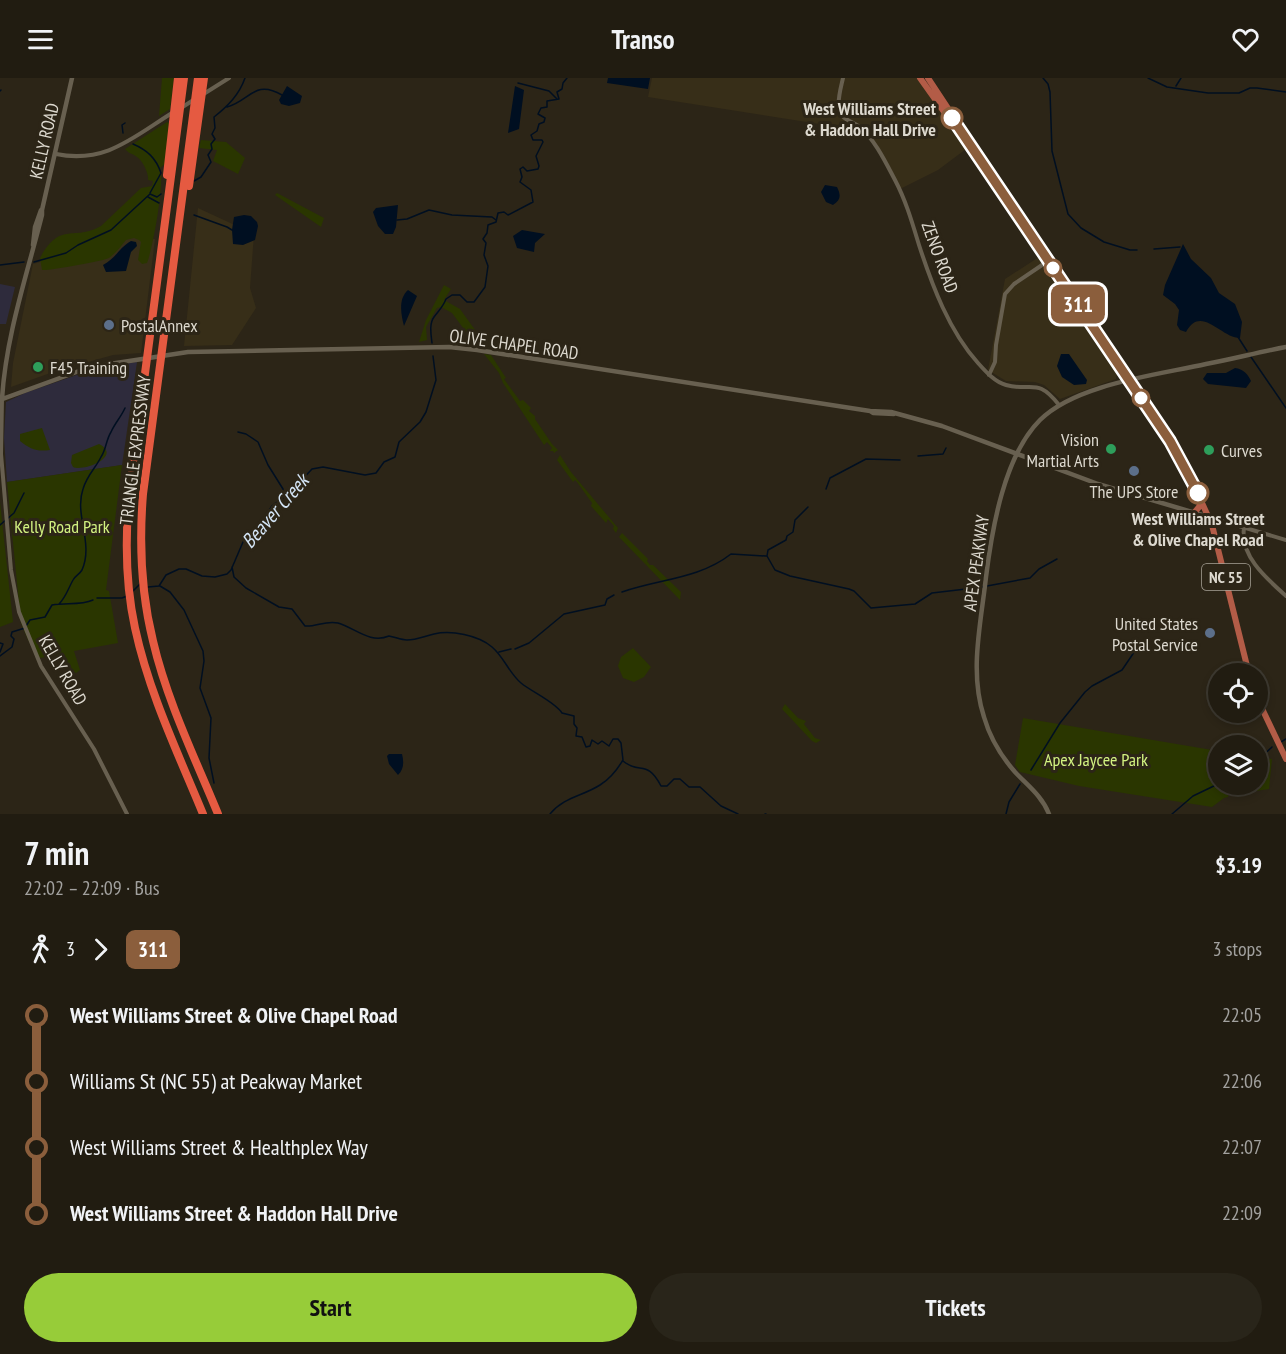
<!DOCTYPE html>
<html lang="en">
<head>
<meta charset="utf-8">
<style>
  :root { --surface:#211c11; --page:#29251a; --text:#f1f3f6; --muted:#a2a19f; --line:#3e3a31; --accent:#97cc39 }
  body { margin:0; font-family:"PT Sans Narrow",sans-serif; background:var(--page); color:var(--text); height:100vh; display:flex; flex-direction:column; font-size:22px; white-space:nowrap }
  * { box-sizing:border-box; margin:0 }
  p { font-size:20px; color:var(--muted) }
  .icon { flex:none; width:33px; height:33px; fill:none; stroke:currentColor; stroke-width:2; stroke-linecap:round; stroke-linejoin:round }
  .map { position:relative; height:736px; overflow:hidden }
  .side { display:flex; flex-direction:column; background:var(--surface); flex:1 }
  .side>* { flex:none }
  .badge { padding:0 12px; border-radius:9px; font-size:21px; line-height:39px }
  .buttons { position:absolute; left:1208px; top:585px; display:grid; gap:12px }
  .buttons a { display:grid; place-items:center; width:60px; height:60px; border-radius:50%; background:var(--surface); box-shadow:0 3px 9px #0003,0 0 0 2px var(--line); font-size:30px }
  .map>.badge { position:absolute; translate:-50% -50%; box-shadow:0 0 0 3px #fff }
  .legs { display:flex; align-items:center; gap:9px; height:66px; padding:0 24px; font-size:20px }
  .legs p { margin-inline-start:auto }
  .head { display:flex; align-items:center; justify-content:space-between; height:102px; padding:0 24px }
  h1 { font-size:33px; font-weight:800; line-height:45px }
  .button { display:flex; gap:12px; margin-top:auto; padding:12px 24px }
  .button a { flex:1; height:69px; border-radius:36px; background:var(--accent); color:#111; font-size:24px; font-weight:800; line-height:69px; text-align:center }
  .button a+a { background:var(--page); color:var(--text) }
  ul { padding:0 24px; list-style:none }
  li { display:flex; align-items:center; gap:21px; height:66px; font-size:22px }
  li i { display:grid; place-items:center; width:9px; height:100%; margin:0 8px; background:currentColor }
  li i::after { content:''; width:15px; height:15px; margin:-8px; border:4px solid; border-radius:50%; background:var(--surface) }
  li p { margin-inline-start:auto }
  li:first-child i { background:linear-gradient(#0000 50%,currentColor 0) }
  li:last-child i { background:linear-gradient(currentColor 50%,#0000 0) }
  header { display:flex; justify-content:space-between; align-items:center; height:78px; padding:0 24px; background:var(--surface); font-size:27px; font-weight:800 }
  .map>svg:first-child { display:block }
</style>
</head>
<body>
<header><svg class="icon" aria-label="menu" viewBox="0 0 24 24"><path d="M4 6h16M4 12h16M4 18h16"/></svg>Transo<svg class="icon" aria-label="heart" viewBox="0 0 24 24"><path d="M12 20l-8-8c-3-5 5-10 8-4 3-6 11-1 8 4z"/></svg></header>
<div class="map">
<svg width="1286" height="736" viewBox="0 0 1286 736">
  <rect width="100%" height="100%" fill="#2c2517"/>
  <path fill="#372e18" d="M 652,0 L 918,0 L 970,68 L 938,92 L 900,111 L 874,66 L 864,53 L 648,19 Z
    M 198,130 L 254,156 L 250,210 L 256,230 L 232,267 L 184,268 Z
    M 131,158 L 155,161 L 141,275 L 113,277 L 56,293 L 11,309 L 13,285 L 33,186 Z
    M 1039,179 L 1117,296 L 1116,301 L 1060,321 L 1044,307 L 1035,304 L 1006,303 L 988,292 L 1005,201 Z"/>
  <path fill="#2e2b3c" d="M 0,206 L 15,209 L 6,246 L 0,246 Z
    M 137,284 L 122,387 L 7,404 L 4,360 L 6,324 L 25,315 L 91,292 Z"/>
  <path fill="#2a3600" d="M 162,0 L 174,0 L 170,31 L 159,38 Z
    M 167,44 L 169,45 L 165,86 L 160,90 C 165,103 153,170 147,185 L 142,186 L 138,182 L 141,164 L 139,162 L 134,160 L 126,162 C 121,168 116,175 109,180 C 104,183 48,193 42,192 L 40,180 C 61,142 73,164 101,148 L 141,110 L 152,108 L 153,103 L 148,102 C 149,96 143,83 137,79 C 132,75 129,76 125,71 Z
    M 201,62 L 226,64 L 245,80 L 238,96 L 213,83 L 217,72 L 199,70 Z
    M 277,115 L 324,140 L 321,149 L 275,117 Z
    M 444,207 L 451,211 L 444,222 L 460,231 L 486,267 L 475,266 L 452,235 L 441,229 L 437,230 L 426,249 L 427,262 L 419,264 L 426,242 Z
    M 484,276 L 491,277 L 506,300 L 504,301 L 520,323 L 523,322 L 531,330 L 529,333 L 535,338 L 535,341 L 552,366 L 558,372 L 554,375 L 553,373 L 550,373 L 552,370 L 547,364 L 544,367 L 503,305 L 499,295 Z
    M 42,350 L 50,372 C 37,374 30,371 20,363 L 20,356 Z
    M 99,366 C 123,378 84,394 73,389 L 71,385 L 72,377 Z
    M 560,377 L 571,394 L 618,450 L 616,455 L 613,451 L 614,448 L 608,441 L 606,445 L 591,428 L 592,425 L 577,404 L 575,402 L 573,404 L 557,382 Z
    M 122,387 L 106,512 L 109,513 L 118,565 L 74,573 L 80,592 L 76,595 L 66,590 L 62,576 L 40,580 L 28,562 L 21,545 L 7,404 Z
    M 0,424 L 13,544 L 0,549 Z
    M 622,455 L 648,481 L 647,483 L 650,487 L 653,487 L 681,514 L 680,522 L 619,459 Z
    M 633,570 L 651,589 L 644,599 L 634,604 L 623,600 L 618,588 L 621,579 Z
    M 785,626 L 798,640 L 806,643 L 804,646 L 815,660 L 821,662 L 816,665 L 812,663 L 782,631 Z
    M 1023,640 L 1218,673 L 1218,706 L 1242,707 L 1230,711 L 1228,719 L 1224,720 L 1212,729 L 1079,708 L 1020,694 L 1015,687 Z
    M 1257,679 L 1272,681 L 1269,711 L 1256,713 L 1249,709 L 1249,707 L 1257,706 Z"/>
  <path fill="#000f21" d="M 608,0 L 650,0 L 648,11 L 607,5 Z
    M 287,8 L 302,18 L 300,25 L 289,28 L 281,26 L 279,22 Z
    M 515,8 L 524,12 L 519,51 L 508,55 Z
    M 825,107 L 837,109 C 841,117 841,122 833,127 L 826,124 L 821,114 Z
    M 398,127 L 396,149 L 393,156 L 385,156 L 378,148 L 373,134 L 376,130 Z
    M 244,137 L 251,138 L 257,144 L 258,148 L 255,162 L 243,167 L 233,166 L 232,152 L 234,139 Z
    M 522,152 L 545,156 L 535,165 L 534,174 L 517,170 L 513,158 Z
    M 131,163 L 136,164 L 137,168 L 131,174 L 126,193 L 106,194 L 103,187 C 116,180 120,169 131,163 Z
    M 1183,166 L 1191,181 L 1211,200 L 1219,215 L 1235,226 L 1242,244 L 1240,260 C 1221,260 1201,226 1186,254 L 1180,252 L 1177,247 L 1179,232 L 1175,226 L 1163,217 L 1165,207 Z
    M 408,212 L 417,218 L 404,248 C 401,236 398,221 408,212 Z
    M 1061,276 L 1069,276 L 1071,279 L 1087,302 L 1086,306 L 1074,307 L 1062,299 L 1057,288 Z
    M 1235,290 C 1243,291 1248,296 1251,303 L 1246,310 L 1208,306 L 1203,301 L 1207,295 L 1226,295 Z
    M 389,676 L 402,676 C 404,684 404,691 398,697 L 389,686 L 387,678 Z"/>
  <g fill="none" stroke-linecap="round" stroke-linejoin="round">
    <path stroke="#000f21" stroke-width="1.5" d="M 1043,0 L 1048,6 L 1050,14 L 1052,73 L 1068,136 L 1081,150 L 1104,164 L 1130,172 L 1137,172
      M 1148,0 L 1167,9 L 1208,15 L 1239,15 L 1250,10 L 1257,10 L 1286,14
      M 518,5 L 549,13 L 557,21
      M 1176,8 L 1181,0
      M 0,13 L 1,12
      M 227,29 C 250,23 254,1 282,17
      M 123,55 L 122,47 L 125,45
      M 133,66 C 147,72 156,80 161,95 L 150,115
      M 194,103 L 201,99 L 211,84 L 208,77 L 212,71 L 211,66 L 215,61 L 212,56 L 215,50 L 214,39 C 228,28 239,17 245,0
      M 148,119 L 159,125
      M 194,137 L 227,149 L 232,152
      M 397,142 L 407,141 L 429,132 L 452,137 L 492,139 L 496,142
      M 1154,171 L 1180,169
      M 34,184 L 66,175 L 78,167 L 111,152 L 150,116 L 157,119 L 161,116
      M 0,187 L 24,184
      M 1238,259 L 1247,273
      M 432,265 C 431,256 429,246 434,239 C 439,232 443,229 446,221 L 452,217 L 460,217 L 467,224 L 474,224 L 485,209 L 488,188 L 484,177 L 486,165 L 483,161 L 487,155 L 488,147 L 496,144 L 498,135 L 504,134 L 508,137 L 533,124 L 531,112 L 520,104 L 522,99 L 520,91 L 523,89 L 527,93 L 538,91 L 539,88 L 536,78 L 543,64 L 542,62 L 533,62 L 531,57 L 537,53 L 539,46 L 544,44 L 545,40 L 538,36 L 541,30 L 547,29 L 547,23 L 559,21 L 557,14 L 562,11 L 563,5 L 567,0
      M 1251,279 L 1286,330
      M 238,354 L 246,356 L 258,364 L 268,387 L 283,411 L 283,420
      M 918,378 L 943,376 L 946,370
      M 826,411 L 830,400 L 866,381 L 900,382
      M 808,429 L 795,442 L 793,454 L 787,458 L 786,462 L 768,472 L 767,478 L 775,492 L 790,498 L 849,511 L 854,513 L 871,530 L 915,526 L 932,515 L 983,509
      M 0,447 L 14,435 L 24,415
      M 232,489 L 234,499 L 246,510 L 279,529 L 292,531 L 305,548 C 316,549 326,542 338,545 C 355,550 370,566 389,558 C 395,559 401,562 407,562 C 416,562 425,558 434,556 C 451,552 478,557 492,569 C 504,579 509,595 521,605 C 532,614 555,624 562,635 L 574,638 L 574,646 L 577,650 L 576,658 L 582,659 L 586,669 L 590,668 L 592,662 L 598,666 L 602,663 L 609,668 L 613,661 L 618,661 L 621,665 L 623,682 C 617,692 610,701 600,707 C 583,718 564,719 550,736
      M 160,508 L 170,514 L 184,532 L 203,573 L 204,583 L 200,610 L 211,640 L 209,680 L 214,705
      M 987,508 L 1030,500 L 1039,491 L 1057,481
      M 148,509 L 159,508 L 166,497 L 179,491 L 186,491 L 202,498 L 215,499 L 227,496 L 231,492 L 243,464 L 256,451 L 272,428 L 295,409 L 312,391 L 323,389 L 365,397 L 376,395 L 384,384 L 395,379 L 399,364 L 420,344 L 426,334 L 436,302 L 433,278
      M 133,513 L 140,506
      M 622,514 C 659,501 699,501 731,476 L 766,478
      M 97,520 L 122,520 L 127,518
      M 59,526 C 66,519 68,511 73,502 C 75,498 79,497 82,492 C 94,465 74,437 83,411 C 87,397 95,391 101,379 C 106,372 106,362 111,354 C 115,345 121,339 125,330
      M 26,548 L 30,542 L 45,539 L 52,527 C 65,524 80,528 93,522
      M 0,565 L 3,566 L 0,574
      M 515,571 L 529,565 L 564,536 L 605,527 L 607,521 L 614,517
      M 499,574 L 511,571
      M 0,578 L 12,569 L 14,561 L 11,558 L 12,554 L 25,550
      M 1281,664 L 1286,661
      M 623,683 C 640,697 647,681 661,708 L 667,708 L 674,701 L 680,701 L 689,709 L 700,709 L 721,728 L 738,736
      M 1257,683 L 1272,669
      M 1031,692 L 1060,645 L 1085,614 L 1092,608 L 1122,592 L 1141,564
      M 765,736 L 766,736
      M 1006,736 L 1009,724 L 1020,706
      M 1172,736 L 1193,718 L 1218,706"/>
    <path stroke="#686050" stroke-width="4" d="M 843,0 C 841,9 837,22 839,32 C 842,42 852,43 860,49 C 875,62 886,85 895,102 C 906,123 912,144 919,167 C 932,207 949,253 978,285 C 986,294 995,304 1006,307 C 1033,314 1037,299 1059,327
      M 202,17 L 229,0
      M 181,30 L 195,21
      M 56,76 C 105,86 132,60 172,35
      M 989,297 L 995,284 L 996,267 L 1005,216 L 1014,206 L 1048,183
      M 2,321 L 1,376 L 11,492 L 19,534 L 41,588 L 94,671 L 127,736
      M 1209,439 L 1286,462
      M 1244,450 C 1240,478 1266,500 1286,518"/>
    <path stroke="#686050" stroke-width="4.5" d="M 33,167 L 35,149 L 41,132
      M 2,321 C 6,257 27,197 42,137 L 42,132 L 72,0
      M 0,322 L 90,289 L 188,274 L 449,269 L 477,272 L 870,333 L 873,335 L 894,336
      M 870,333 L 891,334 L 942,348 L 1098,406 L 1209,439
      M 1049,736 C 1042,718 1028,708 1015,694 C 1001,678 990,660 984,639 C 969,594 981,545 986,499 C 992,451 1004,378 1040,342 C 1076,306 1157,297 1206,286 C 1233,281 1259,274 1286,269"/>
    <path stroke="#b35c47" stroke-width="6" d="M 920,0 L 947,38 L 952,40
      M 928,0 L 951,35 L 952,40 L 1168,359 L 1188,394 L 1212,447 L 1249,596
      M 1194,435 L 1199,429 L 1201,422
      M 1257,620 L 1286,681"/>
    <path stroke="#e55a41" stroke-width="8" d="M 184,0 L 130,409 C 125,456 125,504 135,550 C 149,615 178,675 203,736
      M 198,0 L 143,416 C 139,466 141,515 153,563 C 167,623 195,680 218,736
      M 167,97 L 178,0
      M 189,108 L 204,0"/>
  </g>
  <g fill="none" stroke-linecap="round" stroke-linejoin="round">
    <g stroke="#fff" stroke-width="14">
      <path id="line-1" d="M 952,40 L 1170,363 L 1198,415"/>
    </g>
    <use href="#line-1" stroke="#8b5e3c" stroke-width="9"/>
  </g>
  <g fill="#fff" stroke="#8b5e3c" stroke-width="3">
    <circle cx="952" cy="40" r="10"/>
    <circle cx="1053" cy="190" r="8"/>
    <circle cx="1141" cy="320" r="8"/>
    <circle cx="1198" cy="415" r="10"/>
  </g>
  <g fill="#5c6f8a" stroke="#2c2517" stroke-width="2">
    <circle cx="109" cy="247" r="6"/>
    <circle cx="1134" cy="393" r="6"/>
    <circle cx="1210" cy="555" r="6"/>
  </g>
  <g fill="#2e9e5b" stroke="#2c2517" stroke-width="2">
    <circle cx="38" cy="289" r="6"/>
    <circle cx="1111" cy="371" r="6"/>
    <circle cx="1209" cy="372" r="6"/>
  </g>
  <g text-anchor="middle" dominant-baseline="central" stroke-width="6" stroke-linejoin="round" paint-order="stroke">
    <rect fill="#2c2517" stroke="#a8a398" stroke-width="1.5" x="1202" y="486" width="48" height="26" rx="4.5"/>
    <g font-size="16" font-weight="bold" fill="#ddd9cf">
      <text x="1226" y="499">NC 55</text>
    </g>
    <g font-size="18" font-weight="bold" fill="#ddd9cf" stroke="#2c2517" text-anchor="end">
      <text x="936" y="30">West Williams Street<tspan x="936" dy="21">&amp; Haddon Hall Drive</tspan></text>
      <text x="1198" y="440" text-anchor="middle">West Williams Street<tspan x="1198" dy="21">&amp; Olive Chapel Road</tspan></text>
    </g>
    <g font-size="18" fill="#ddd9cf" stroke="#2c2517">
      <text transform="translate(44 63) rotate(-77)">KELLY ROAD</text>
      <text transform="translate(940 179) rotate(70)">ZENO ROAD</text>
      <text transform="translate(514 266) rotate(8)">OLIVE CHAPEL ROAD</text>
      <text transform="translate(135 372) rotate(-83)">TRIANGLE EXPRESSWAY</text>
      <text transform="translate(976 485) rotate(-82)">APEX PEAKWAY</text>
      <text transform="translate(63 592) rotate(60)">KELLY ROAD</text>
    </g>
    <g font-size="18" fill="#ddd9cf" stroke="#2c2517" text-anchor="start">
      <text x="121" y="247">PostalAnnex</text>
      <text x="50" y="289">F45 Training</text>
      <text x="1099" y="361" text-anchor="end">Vision<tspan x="1099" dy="21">Martial Arts</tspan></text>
      <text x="1221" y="372">Curves</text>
      <text x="1134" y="413" text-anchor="middle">The UPS Store</text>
      <text x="1198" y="545" text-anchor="end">United States<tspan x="1198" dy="21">Postal Service</tspan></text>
    </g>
    <g font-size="18" fill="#d2f281" stroke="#2c2517">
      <text x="62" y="448">Kelly Road Park</text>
      <text x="1096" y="681">Apex Jaycee Park</text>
    </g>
    <g font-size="20" font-style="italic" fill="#d4e5f6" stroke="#2c2517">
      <text transform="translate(275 433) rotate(-49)">Beaver Creek</text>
    </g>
  </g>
</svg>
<div class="buttons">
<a><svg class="icon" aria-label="locate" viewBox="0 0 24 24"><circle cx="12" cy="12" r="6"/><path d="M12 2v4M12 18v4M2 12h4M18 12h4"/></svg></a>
<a><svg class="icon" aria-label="layers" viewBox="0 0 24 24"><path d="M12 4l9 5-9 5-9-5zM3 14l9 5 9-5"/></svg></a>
</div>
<b class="badge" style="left:1078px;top:226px;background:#8b5e3c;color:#fff">311</b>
</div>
<section class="side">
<div class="head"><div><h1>7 min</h1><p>22:02 – 22:09 · Bus</p></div><b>$3.19</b></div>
<div class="legs"><svg class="icon" aria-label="walk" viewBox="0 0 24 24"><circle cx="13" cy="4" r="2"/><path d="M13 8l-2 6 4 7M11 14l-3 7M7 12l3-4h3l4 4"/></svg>3<svg class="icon" aria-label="forward" viewBox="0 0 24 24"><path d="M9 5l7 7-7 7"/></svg><b class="badge" style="background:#8b5e3c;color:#fff">311</b><p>3 stops</p></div>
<ul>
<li><i style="color:#8b5e3c"></i><b>West Williams Street &amp; Olive Chapel Road</b><p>22:05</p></li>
<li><i style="color:#8b5e3c"></i><span>Williams St (NC 55) at Peakway Market</span><p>22:06</p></li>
<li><i style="color:#8b5e3c"></i><span>West Williams Street &amp; Healthplex Way</span><p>22:07</p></li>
<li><i style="color:#8b5e3c"></i><b>West Williams Street &amp; Haddon Hall Drive</b><p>22:09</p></li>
</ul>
<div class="button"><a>Start</a><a>Tickets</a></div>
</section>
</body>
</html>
